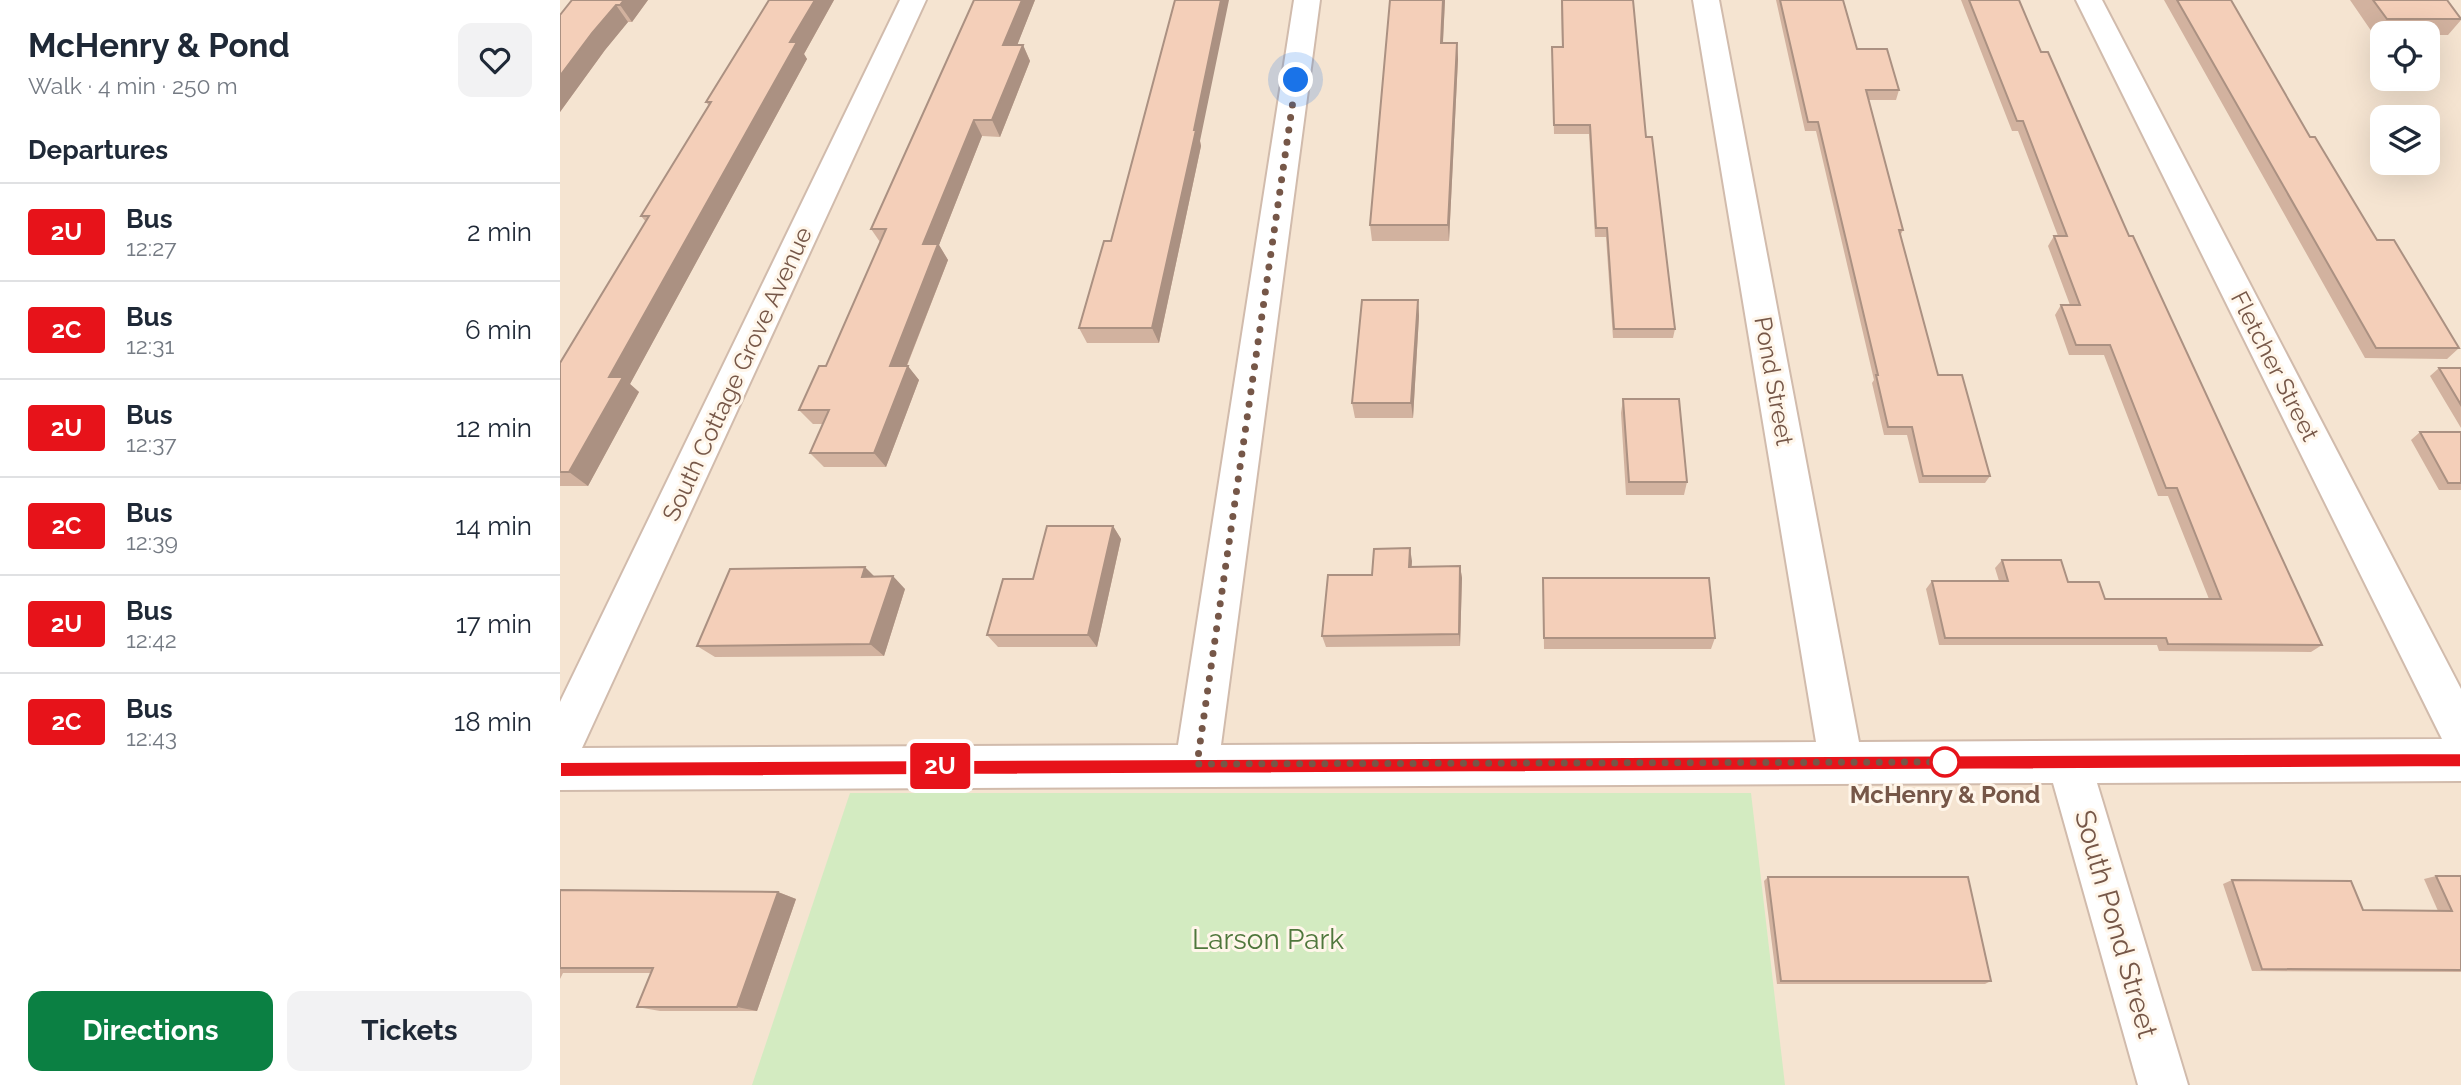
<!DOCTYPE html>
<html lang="en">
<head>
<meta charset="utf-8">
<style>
  :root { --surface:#fff; --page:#f2f2f3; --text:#1f2937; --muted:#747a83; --line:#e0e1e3; --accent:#0b8043 }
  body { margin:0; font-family:Raleway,sans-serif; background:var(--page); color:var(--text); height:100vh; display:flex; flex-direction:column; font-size:26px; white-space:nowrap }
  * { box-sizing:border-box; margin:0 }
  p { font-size:23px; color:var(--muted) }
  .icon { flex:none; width:38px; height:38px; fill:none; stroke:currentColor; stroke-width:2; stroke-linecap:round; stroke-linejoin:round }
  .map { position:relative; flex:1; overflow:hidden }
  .drawer { display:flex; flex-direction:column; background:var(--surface); width:560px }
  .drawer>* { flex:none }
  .badge { padding:0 14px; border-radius:5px; font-size:24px; line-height:46px }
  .buttons { position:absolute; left:1810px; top:21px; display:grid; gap:14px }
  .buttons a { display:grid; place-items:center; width:70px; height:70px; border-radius:14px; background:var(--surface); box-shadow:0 7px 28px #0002; font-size:35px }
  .you { position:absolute; width:35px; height:35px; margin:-18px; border:5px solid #fff; border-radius:50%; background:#1a73e8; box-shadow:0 0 0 10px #1a73e833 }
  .map>.badge { position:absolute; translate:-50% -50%; box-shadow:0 0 0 4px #fff }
  h2 { padding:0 28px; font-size:26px; line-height:63px }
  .round { display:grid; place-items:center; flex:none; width:74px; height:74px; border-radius:14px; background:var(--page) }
  .headline { display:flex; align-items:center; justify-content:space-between; height:119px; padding:0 28px }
  h1 { font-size:33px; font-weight:700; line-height:52px }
  .primary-button { display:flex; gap:14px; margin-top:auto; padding:14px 28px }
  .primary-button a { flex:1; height:80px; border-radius:14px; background:var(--accent); color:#fff; font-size:28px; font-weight:700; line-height:80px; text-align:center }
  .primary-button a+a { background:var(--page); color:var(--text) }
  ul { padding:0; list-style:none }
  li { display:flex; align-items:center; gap:21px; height:98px; padding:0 28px; border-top:2px solid var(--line) }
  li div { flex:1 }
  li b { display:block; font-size:26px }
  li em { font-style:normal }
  li .badge { min-width:77px; font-weight:700; text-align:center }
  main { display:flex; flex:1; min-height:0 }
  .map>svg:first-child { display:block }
</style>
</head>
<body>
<main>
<section class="drawer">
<div class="headline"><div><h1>McHenry &amp; Pond</h1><p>Walk · 4 min · 250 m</p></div><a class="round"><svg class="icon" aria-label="heart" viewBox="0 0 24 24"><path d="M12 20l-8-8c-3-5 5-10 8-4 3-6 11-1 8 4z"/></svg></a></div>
<h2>Departures</h2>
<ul>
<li><span class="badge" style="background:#e7131a;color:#fff">2U</span><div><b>Bus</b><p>12:27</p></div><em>2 min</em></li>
<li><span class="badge" style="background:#e7131a;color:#fff">2C</span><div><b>Bus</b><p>12:31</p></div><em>6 min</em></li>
<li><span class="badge" style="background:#e7131a;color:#fff">2U</span><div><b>Bus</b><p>12:37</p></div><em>12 min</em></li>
<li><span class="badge" style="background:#e7131a;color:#fff">2C</span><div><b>Bus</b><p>12:39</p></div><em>14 min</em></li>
<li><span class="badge" style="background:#e7131a;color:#fff">2U</span><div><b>Bus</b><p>12:42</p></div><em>17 min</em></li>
<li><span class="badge" style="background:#e7131a;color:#fff">2C</span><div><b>Bus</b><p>12:43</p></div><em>18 min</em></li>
</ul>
<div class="primary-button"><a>Directions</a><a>Tickets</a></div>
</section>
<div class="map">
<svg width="1901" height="1085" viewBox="0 0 1901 1085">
  <rect width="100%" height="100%" fill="#fdf2e3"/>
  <path fill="#f5e4d1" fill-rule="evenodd" d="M 0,0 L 1901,0 L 1901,1085 L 0,1085 ZM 1822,33 L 1867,33 L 1867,79 L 1822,79 ZM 1822,117 L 1867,117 L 1867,163 L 1822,163 Z"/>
  <path fill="#d3ebc1" d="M 290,793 L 1191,793 L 1225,1085 L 192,1085 Z"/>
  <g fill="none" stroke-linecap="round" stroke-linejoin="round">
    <g stroke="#d1bbac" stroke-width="4">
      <path id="minor" d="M 340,0 L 366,0 L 22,748 L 618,745 L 734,0 L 760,0 L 661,745 L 1256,742 L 1133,0 L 1159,0 L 1299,742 L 1882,739 L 1516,0 L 1542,0 L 1901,689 L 1901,781 L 1537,783 L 1628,1085 L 1578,1085 L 1493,783 L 0,790 L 0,702 Z"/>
    </g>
    <use href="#minor" fill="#fff" fill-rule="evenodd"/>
  </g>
  <path fill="#d2b29f" d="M 12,0 L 88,0 L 72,22 L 68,22 L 45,50 L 0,112 L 0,15 Z
    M 209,0 L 274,0 L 244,54 L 247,59 L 70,384 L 79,392 L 28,486 L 0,486 L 0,363 L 86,222 L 81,216 L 149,106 L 146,102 Z
    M 414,0 L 475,0 L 457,45 L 463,45 L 470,61 L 440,137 L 422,136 L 379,245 L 388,260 L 347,366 L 359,380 L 326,467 L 264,467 L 250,453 L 263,424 L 253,424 L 239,410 L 266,366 L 320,242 L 311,229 Z
    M 830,0 L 885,0 L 883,43 L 897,43 L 898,59 L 889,241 L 812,241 L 810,225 Z
    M 1001,0 L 1073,0 L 1086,137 L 1115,329 L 1113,338 L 1053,338 L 1046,237 L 1035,237 L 1029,134 L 994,134 L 992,47 L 1002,47 Z
    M 1216,0 L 1283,0 L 1297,49 L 1339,90 L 1336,100 L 1308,100 L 1343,230 L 1340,236 L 1378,375 L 1430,476 L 1425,483 L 1359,483 L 1347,435 L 1324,435 L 1312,383 L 1314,380 L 1256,131 L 1245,131 Z
    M 1401,0 L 1459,0 L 1481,52 L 1762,645 L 1751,652 L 1599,651 L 1597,645 L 1379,645 L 1366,589 L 1372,581 L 1439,581 L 1435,568 L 1442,560 L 1508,582 L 1545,599 L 1649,599 L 1608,496 L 1598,496 L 1544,355 L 1509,355 L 1495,315 L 1501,305 L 1510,305 L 1488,246 L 1494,236 L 1498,236 L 1458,131 L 1452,131 Z
    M 1604,0 L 1671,0 L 1750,137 L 1817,240 L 1899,348 L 1887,359 L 1805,358 Z
    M 1790,0 L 1887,0 L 1901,18 L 1901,20 L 1888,35 L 1867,35 L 1867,33 L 1822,33 L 1822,35 L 1814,35 Z
    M 640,141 L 641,146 L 599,343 L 527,343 L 519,328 Z
    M 858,300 L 859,316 L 853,418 L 795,418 L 792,403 Z
    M 1879,368 L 1901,368 L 1901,428 L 1870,376 Z
    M 1063,399 L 1127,482 L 1124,495 L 1066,495 L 1061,413 Z
    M 1860,432 L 1901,432 L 1901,490 L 1879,490 L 1851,440 Z
    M 553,526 L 561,539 L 537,647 L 438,647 L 427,635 Z
    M 852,561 L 851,567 L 900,566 L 902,578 L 900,646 L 766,647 L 762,636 L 812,575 Z
    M 315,577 L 345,589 L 324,656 L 155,657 L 137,646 Z
    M 983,578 L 1155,638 L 1151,649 L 984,649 Z
    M 1876,876 L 1901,876 L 1901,972 L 1692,971 L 1663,884 L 1672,880 L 1803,910 L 1878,911 L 1864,879 Z
    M 1208,877 L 1431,981 L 1425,984 L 1217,984 L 1204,881 Z
    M 0,890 L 218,892 L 236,899 L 197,1011 L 100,1011 L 77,1007 L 91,973 L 3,973 L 0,979 Z"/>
  <path fill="#ab9182" d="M 64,0 L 88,0 L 72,22 L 60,5 Z
    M 255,0 L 274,0 L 244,54 L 247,59 L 70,384 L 79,392 L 28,486 L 9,472 L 49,377 L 230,42 Z
    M 462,0 L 475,0 L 451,61 L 443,45 Z
    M 661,0 L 669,0 L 640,141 L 641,146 L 599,343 L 592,328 Z
    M 883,0 L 885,0 L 882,59 L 881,43 Z
    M 56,5 L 68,22 L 45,50 L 0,112 L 0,76 L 32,33 Z
    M 897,43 L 898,59 L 889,241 L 888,225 Z
    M 463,45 L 470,61 L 440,137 L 432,120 Z
    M 414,120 L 422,136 L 379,245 L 388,260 L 341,380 L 330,366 L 363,244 Z
    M 858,300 L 859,316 L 853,418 L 851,403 Z
    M 348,366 L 359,380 L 326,467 L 314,453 Z
    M 553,526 L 561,539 L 537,647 L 528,635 Z
    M 850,548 L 852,561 L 851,579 L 849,567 Z
    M 900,566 L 902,578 L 900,646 L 899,634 Z
    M 305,567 L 318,580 L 302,577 Z
    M 333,576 L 345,589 L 324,656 L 310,644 Z
    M 218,892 L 236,899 L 197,1011 L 177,1007 Z"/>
  <path fill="#f4cfb9" stroke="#ab9182" stroke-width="2" d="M 12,0 L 64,0 L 60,5 L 56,5 L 32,33 L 0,76 L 0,15 Z
    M 209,0 L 255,0 L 230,42 L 237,42 L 49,377 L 63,377 L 9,472 L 0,472 L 0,363 L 89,216 L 81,216 L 151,102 L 146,102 Z
    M 414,0 L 462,0 L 443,45 L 463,45 L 432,120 L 414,120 L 363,244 L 378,244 L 330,366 L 348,366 L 314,453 L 250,453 L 269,410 L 239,410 L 259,366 L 266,366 L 326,229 L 311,229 Z
    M 615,0 L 661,0 L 634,130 L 636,130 L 592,328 L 519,328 L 544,241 L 551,241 Z
    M 830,0 L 883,0 L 881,43 L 897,43 L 888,225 L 810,225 Z
    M 1002,0 L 1073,0 L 1086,137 L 1092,137 L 1115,329 L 1054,329 L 1047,228 L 1036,228 L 1030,125 L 994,125 L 992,47 L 1003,47 Z
    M 1220,0 L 1283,0 L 1297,49 L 1327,49 L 1339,90 L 1306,90 L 1343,230 L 1339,230 L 1378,375 L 1402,375 L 1430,476 L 1363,476 L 1352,427 L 1328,427 L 1316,375 L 1318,375 L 1258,122 L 1248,122 Z
    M 1409,0 L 1459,0 L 1481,52 L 1488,52 L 1569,236 L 1573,236 L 1762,645 L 1608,644 L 1606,638 L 1385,638 L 1372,581 L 1448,581 L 1442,560 L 1501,560 L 1508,582 L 1539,582 L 1545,599 L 1661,599 L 1617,488 L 1606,488 L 1550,345 L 1516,345 L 1501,305 L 1520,305 L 1494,236 L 1507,236 L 1463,121 L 1457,121 Z
    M 1617,0 L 1671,0 L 1750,137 L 1755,137 L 1817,240 L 1834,240 L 1899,348 L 1816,348 Z
    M 1813,0 L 1887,0 L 1901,19 L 1827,19 Z
    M 802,300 L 858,300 L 851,403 L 792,403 Z
    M 1879,368 L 1901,368 L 1901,405 Z
    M 1063,399 L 1119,399 L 1127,482 L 1069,482 Z
    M 1860,432 L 1901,432 L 1901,483 L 1888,483 Z
    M 487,526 L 553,526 L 528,635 L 427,635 L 443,579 L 473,579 Z
    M 850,548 L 849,567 L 900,566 L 899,634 L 762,636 L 768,575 L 812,575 L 814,549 Z
    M 305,567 L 302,577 L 333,576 L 310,644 L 137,646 L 170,569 Z
    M 983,578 L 1149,578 L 1155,638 L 984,638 Z
    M 1876,876 L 1901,876 L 1901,970 L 1702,969 L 1672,880 L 1791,881 L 1803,910 L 1892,911 Z
    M 1208,877 L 1408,877 L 1431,981 L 1221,981 Z
    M 0,890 L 218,892 L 177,1007 L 77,1007 L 93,968 L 0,968 Z"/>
  <path fill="#e7131a" stroke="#fff" stroke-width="2" d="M 1901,753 L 1901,767 L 0,777 L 0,762 Z"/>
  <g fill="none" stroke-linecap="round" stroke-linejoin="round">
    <path stroke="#765748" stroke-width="7" stroke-dasharray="0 12.6" d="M 736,80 L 637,764 L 1385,762"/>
  </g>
  <circle fill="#fff" stroke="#e7131a" stroke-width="3.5" cx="1385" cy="762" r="14"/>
  <g text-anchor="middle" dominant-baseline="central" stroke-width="6" stroke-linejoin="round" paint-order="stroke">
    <g font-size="24" fill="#765748" stroke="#fff6ea">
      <text transform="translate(1715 366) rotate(63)">Fletcher Street</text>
      <text transform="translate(177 374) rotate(-65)">South Cottage Grove Avenue</text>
      <text transform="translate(1214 381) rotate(80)">Pond Street</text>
    </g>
    <g font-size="24" font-weight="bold" fill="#765748" stroke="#fff6ea">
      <text x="1385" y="794">McHenry &amp; Pond</text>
    </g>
    <g font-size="28" fill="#765748" stroke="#fff6ea">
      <text transform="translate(1556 924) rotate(74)">South Pond Street</text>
    </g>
    <g font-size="28" fill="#4f773c" stroke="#fff6ea">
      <text x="708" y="939">Larson Park</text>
    </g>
  </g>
</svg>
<div class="buttons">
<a><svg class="icon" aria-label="locate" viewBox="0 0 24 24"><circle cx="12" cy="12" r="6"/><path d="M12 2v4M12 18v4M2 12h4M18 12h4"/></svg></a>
<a><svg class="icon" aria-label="layers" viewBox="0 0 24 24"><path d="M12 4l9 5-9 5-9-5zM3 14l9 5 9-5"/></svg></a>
</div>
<div class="you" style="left:736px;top:80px"></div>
<b class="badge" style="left:380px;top:766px;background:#e7131a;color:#fff">2U</b>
</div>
</main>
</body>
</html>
